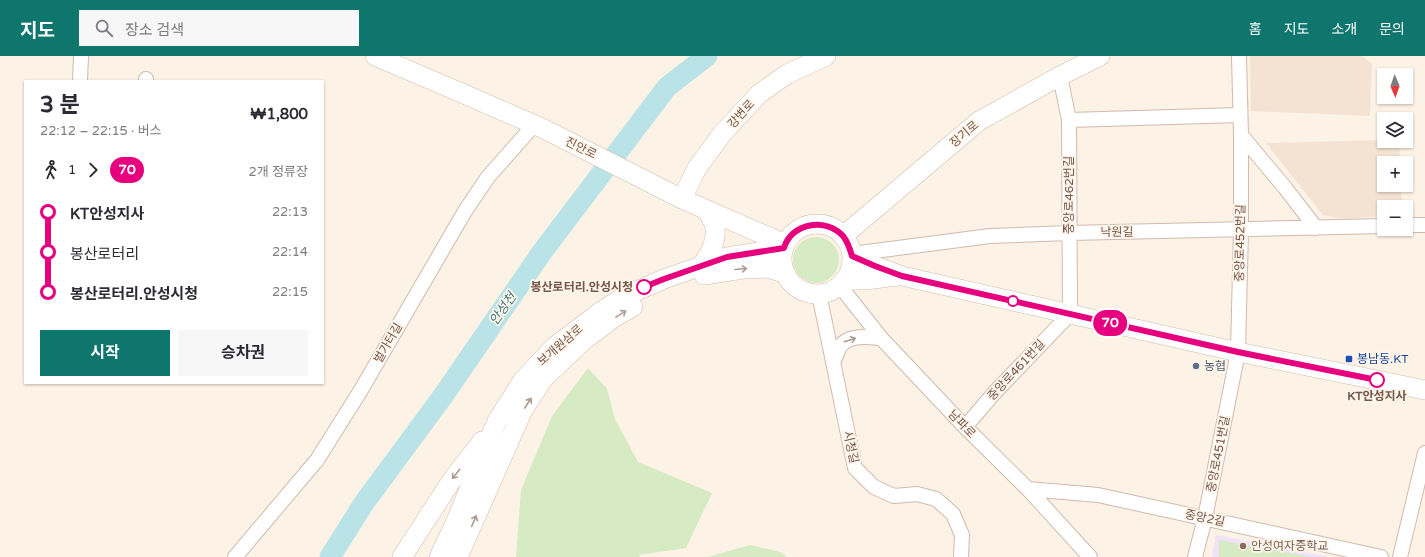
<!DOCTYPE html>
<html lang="ko">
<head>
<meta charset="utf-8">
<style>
  :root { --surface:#fff; --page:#f7f7f7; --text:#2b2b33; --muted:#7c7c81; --accent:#0f766e }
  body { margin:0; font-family:"Varela Round","Noto Sans KR",sans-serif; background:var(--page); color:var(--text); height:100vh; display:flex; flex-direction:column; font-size:15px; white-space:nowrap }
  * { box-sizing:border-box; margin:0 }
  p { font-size:13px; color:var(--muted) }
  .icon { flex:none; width:22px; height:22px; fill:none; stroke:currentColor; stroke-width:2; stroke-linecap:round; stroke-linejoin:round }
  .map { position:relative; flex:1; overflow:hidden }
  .drawer { position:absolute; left:24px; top:24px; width:300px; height:304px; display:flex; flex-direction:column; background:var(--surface); border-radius:0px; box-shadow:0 1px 3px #0004 }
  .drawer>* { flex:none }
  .badge { padding:0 8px; border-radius:13px; font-size:14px; line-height:26px }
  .needle { width:26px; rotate:178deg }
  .controls { position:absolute; left:1377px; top:12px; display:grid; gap:8px }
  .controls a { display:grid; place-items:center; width:36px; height:36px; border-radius:0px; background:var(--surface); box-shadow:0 1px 3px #0004; font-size:20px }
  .map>.badge { position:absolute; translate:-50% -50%; box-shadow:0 0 0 2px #fff }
  .legs { display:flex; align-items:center; gap:6px; height:44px; padding:0 16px; font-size:13px }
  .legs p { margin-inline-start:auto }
  .overview { display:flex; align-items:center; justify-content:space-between; height:68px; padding:0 16px }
  h1 { font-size:22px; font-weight:700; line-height:30px }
  .cta { display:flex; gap:8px; margin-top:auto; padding:8px 16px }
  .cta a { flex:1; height:46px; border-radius:0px; background:var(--accent); color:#fff; font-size:16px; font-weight:700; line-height:46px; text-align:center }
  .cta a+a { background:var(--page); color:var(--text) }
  ul { padding:0 16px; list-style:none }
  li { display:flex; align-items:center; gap:14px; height:40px; font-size:15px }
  li i { display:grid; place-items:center; width:6px; height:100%; margin:0 5px; background:currentColor }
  li i::after { content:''; width:10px; height:10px; margin:-5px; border:3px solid; border-radius:50%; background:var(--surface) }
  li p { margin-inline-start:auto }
  li:first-child i { background:linear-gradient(#0000 50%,currentColor 0) }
  li:last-child i { background:linear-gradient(currentColor 50%,#0000 0) }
  header { display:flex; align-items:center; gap:24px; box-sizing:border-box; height:56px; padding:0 20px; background:var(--accent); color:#fff }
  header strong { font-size:19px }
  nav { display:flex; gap:22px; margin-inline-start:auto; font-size:14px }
  .search { width:280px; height:36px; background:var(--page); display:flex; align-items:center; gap:10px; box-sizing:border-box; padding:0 14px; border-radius:0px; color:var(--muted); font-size:15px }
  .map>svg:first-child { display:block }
</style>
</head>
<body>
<header>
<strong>지도</strong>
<div class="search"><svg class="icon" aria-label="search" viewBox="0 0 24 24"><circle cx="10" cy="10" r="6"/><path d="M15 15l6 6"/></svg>장소 검색</div>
<nav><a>홈</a><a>지도</a><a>소개</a><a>문의</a></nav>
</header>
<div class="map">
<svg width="1425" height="501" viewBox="0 0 1425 501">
  <rect width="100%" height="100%" fill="#fcf2e5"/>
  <path fill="#f4e3d3" d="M 1250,0 L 1362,0 L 1372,8 L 1370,60 L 1251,55 Z
    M 1384,84 L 1384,85 L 1399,85 L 1400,107 L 1384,107 L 1384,129 L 1401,129 L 1402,151 L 1384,151 L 1384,160 L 1345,163 L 1323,159 L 1266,87 Z"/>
  <path fill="#efe2f9" d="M 1216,479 L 1329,501 L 1212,501 Z"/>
  <path fill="#d6eac3" d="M793 204a23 23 0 1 1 46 0a23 23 0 1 1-46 0Z
    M 588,312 L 607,333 L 615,363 L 638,406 L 712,437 L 686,492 L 639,499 L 640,501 L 516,501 L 521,434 L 552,360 Z
    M 1219,484 L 1312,501 L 1219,501 Z
    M 750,489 L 780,496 L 787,501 L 708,501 Z"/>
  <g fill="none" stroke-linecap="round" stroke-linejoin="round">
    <path stroke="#b9e3e6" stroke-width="21" d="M 330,501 L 364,447 L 443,340 L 542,196 L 667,31 L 707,0"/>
    <g stroke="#d0baae" stroke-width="16">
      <path id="street" d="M 146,23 L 146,25
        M 80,25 L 81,0
        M 1069,64 L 1240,59
        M 1241,79 L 1286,133 L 1316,172
        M 1406,169 L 1425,169
        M 852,198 L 990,180 L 1069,177 L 1384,170
        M 840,230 L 881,282 L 965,371 L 1028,433 L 1090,501
        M 819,238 L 855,412 L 874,431 L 894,440 L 917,438 L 936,443 L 953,458 L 962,479 L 961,501
        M 833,307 C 835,302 837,297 839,292 C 847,278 867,281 881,282
        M 965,371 L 996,335 L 1070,258 L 1069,64 L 1060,20
        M 1028,433 L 1098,439 L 1381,501
        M 235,501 L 317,404 L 361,334 L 465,155 L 488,121 L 534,69
        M 1195,501 L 1205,462 L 1238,296 L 1241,173 L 1241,79 L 1239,0
        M 1400,501 L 1425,397"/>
    </g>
    <g stroke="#d3baab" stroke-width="20">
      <path id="secondary" d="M 375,0 L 457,35 L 542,72 L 682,143 L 785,188
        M 682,143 L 697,112 L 722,78 L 759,38 L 787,18 L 826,0
        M782 203a35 35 0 1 1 70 0a35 35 0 1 1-70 0Z
        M 843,180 L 979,65 L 1060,20 L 1100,0
        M 852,200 L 875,210 L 902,220 L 1238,296 L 1425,334
        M 700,211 C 709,200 717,187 715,172 C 714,166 709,159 707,154
        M 704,219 L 743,213 L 769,212 L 786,218
        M 844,224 L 865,224 L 897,220
        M 402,501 L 452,424 L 482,385
        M 439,501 L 456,465 L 497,365 L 523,324 L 554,291 L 600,256 L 625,240 L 664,223 L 727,201 L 784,192
        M 458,501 L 523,354 L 543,323 L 583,285 L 615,261 L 633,251"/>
    </g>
    <use href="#street" stroke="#fff" stroke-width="14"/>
    <use href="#secondary" stroke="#fff" stroke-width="19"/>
  </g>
  <defs><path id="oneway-shaft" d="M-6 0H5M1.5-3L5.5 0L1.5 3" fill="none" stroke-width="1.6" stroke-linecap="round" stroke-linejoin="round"/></defs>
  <g stroke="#ac9a92">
    <use href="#oneway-shaft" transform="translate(741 213) rotate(-5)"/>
    <use href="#oneway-shaft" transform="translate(621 258) rotate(-32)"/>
    <use href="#oneway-shaft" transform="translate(850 284) rotate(-18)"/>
    <use href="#oneway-shaft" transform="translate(528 347) rotate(-57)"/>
    <use href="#oneway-shaft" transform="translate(456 418) rotate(128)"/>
    <use href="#oneway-shaft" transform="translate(474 465) rotate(-67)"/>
  </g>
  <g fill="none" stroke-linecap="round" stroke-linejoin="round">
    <g stroke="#fff" stroke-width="9">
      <path id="line-1" d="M 644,231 L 664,223 L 727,201 L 784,192 C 791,167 826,161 843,180 C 848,186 850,193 852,200 L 875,210 L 902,220 L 1238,296 L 1377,324"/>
    </g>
    <use href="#line-1" stroke="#e6007e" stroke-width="6"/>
  </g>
  <g fill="#fff" stroke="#e6007e" stroke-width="2">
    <circle cx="644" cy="231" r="7"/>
    <circle cx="1013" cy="245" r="5"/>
    <circle cx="1377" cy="324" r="7"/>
  </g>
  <rect fill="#1a4fb4" stroke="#fff6eb" stroke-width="1.5" x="1345" y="299" width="8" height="8" rx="2"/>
  <circle fill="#5c6f8a" stroke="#fff6eb" stroke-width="1.5" cx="1196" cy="310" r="4"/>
  <circle fill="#8d6e63" stroke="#fff6eb" stroke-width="1.5" cx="1243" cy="490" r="4"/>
  <g text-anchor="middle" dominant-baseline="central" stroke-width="3.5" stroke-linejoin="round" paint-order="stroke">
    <g font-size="12" fill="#75564a" stroke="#fff6eb">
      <text transform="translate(741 58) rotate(-48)">강변로</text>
      <text transform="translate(964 78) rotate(-40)">장기로</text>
      <text transform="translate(581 92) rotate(26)">진안로</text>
      <text transform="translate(1069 139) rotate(-90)">중앙로462번길</text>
      <text transform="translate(1117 176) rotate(-1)">낙원길</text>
      <text transform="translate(1240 187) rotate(-89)">중앙로452번길</text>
      <text transform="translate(388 287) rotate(-60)">벌가터길</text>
      <text transform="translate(560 289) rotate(-41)">보개원삼로</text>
      <text transform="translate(1016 314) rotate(-47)">중앙로461번길</text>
      <text transform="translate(962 368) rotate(46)">남파로</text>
      <text transform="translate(851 391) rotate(77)">시청길</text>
      <text transform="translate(1218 398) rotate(-79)">중앙로451번길</text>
      <text transform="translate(1205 462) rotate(12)">중앙2길</text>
    </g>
    <g font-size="12" font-weight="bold" fill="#75564a" stroke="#fff6eb" text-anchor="end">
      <text x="633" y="231">봉산로터리.안성시청</text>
      <text x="1377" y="340" text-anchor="middle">KT안성지사</text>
    </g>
    <g font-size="12" fill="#164399" stroke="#fff6eb" text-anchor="start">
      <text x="1357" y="303">봉남동.KT</text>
    </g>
    <g font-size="12" fill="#4e5e75" stroke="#fff6eb" text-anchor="start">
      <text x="1204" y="310">농협</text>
    </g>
    <g font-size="12" fill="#785e54" stroke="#fff6eb" text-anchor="start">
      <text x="1251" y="490">안성여자중학교</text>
    </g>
    <g font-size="13" font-style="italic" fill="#3e757b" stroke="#fff6eb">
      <text transform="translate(503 253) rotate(-55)">안성천</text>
    </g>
  </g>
</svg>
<div class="controls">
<a><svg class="needle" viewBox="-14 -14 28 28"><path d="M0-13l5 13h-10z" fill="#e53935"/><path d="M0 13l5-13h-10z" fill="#7c7c81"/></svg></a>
<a><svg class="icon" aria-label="layers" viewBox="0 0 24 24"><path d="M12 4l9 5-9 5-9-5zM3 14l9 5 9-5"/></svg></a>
<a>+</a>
<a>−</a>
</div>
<b class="badge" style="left:1110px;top:267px;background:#e6007e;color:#fff">70</b>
<section class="drawer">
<div class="overview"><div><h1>3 분</h1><p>22:12 – 22:15 · 버스</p></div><b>₩1,800</b></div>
<div class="legs"><svg class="icon" aria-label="walk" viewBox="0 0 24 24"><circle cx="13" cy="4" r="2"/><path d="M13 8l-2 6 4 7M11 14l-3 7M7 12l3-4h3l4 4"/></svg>1<svg class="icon" aria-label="forward" viewBox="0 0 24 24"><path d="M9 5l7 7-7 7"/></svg><b class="badge" style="background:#e6007e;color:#fff">70</b><p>2개 정류장</p></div>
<ul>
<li><i style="color:#e6007e"></i><b>KT안성지사</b><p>22:13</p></li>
<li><i style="color:#e6007e"></i><span>봉산로터리</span><p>22:14</p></li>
<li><i style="color:#e6007e"></i><b>봉산로터리.안성시청</b><p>22:15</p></li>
</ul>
<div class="cta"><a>시작</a><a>승차권</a></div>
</section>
</div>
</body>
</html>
